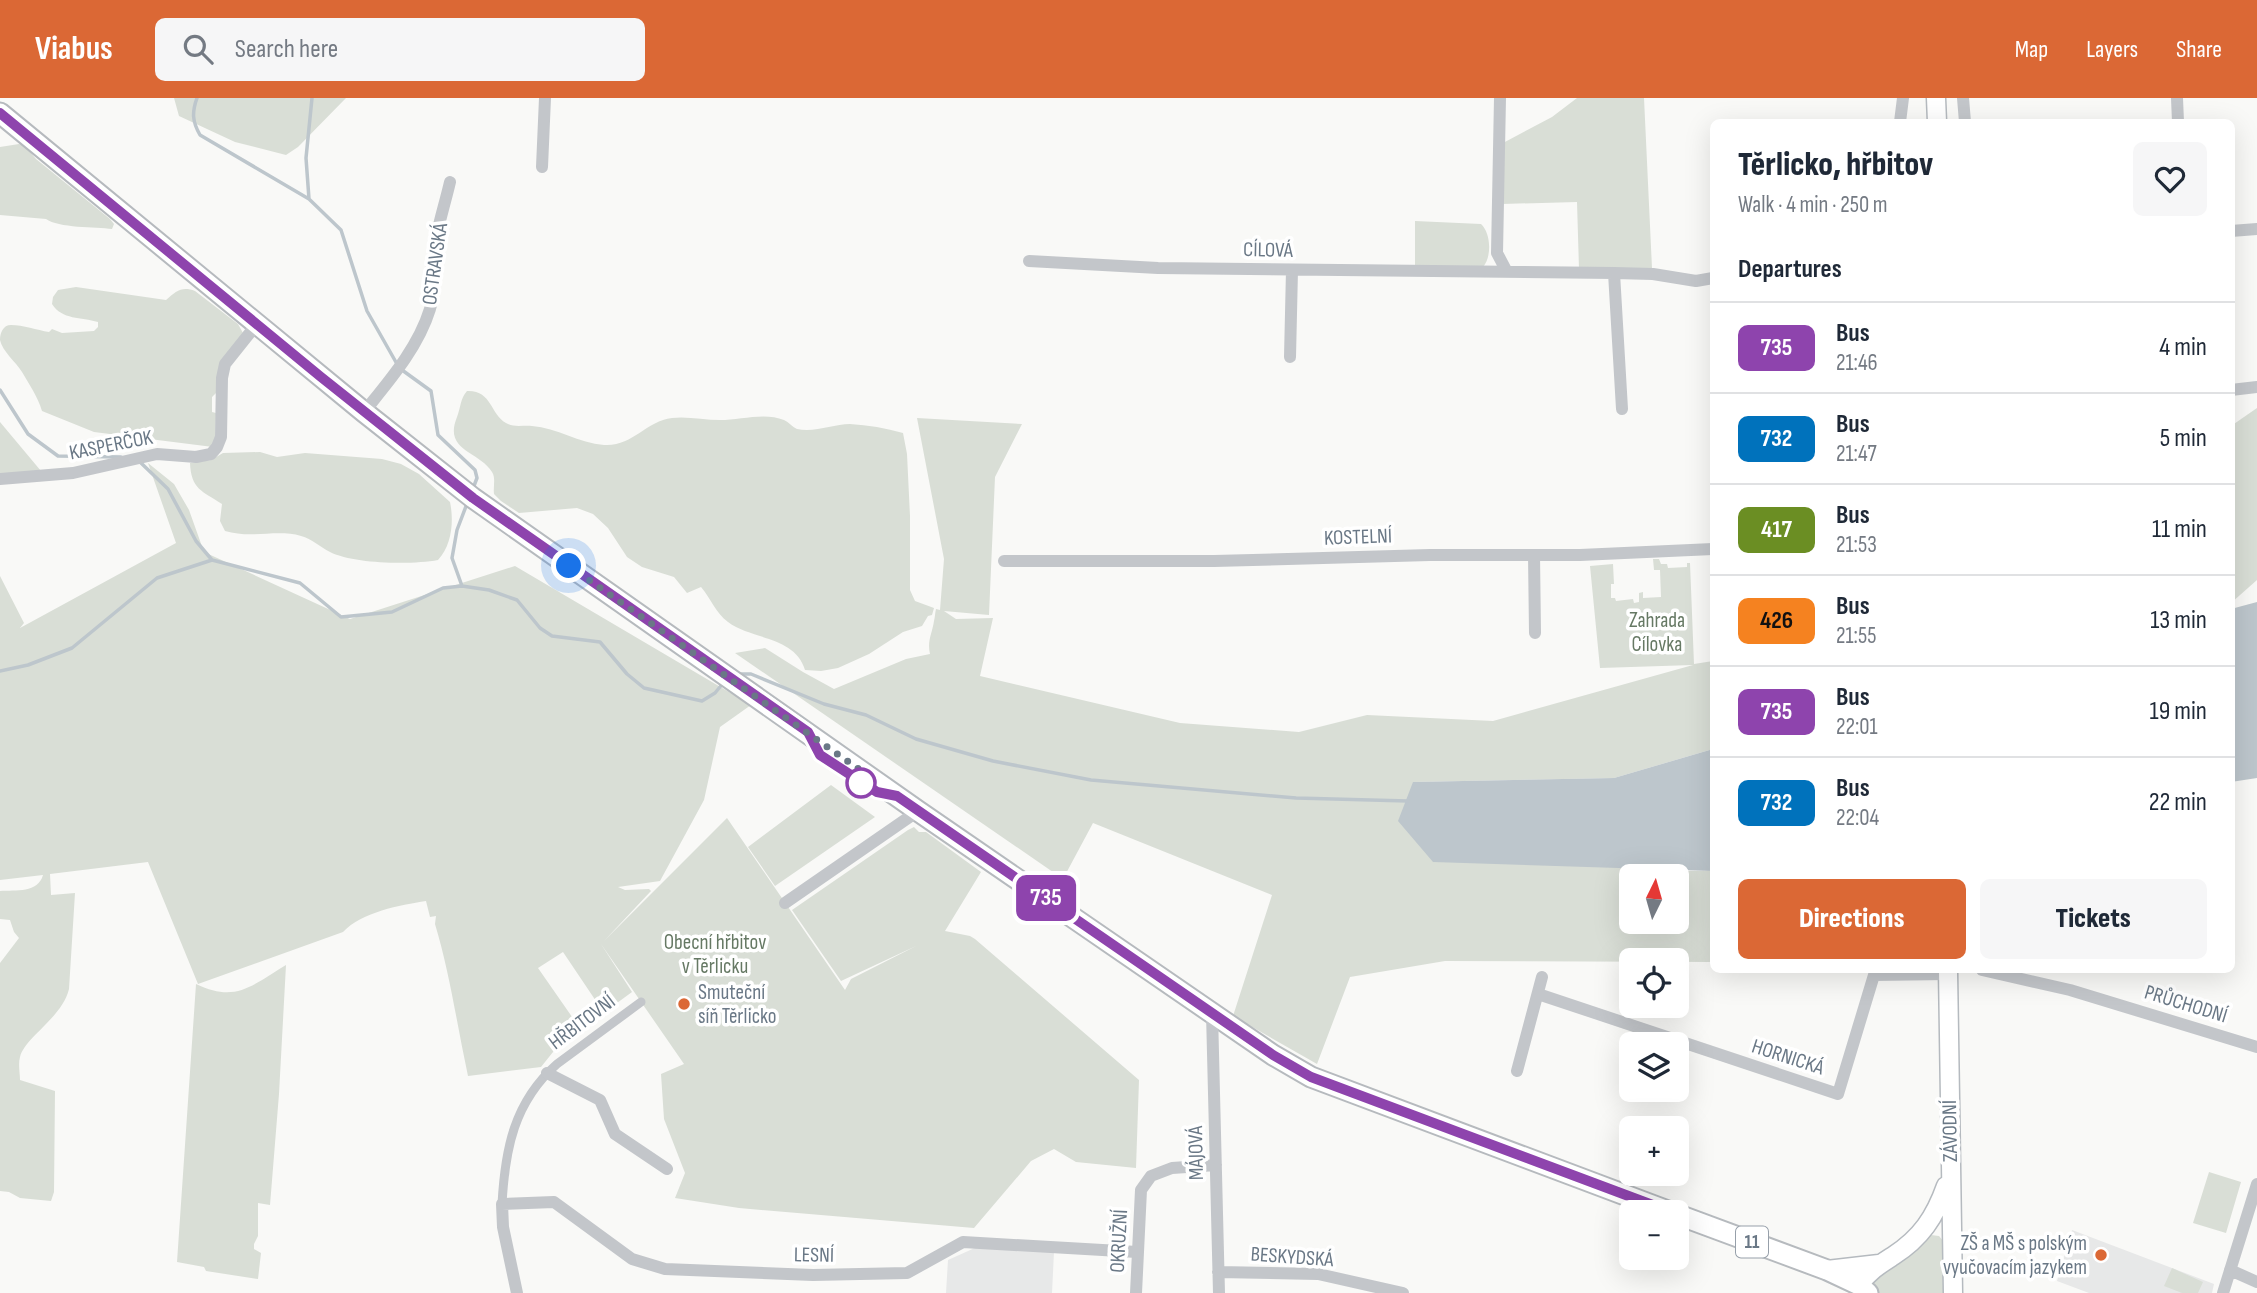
<!DOCTYPE html>
<html lang="en">
<head>
<meta charset="utf-8">
<style>
  :root { --surface:#fff; --page:#f6f6f7; --text:#1f2937; --muted:#747a83; --line:#e0e1e3; --accent:#db6835 }
  body { margin:0; font-family:"Sofia Sans Condensed",sans-serif; background:var(--page); color:var(--text); height:100vh; display:flex; flex-direction:column; font-size:26px; white-space:nowrap }
  * { box-sizing:border-box; margin:0 }
  p { font-size:23px; color:var(--muted) }
  .icon { flex:none; width:38px; height:38px; fill:none; stroke:currentColor; stroke-width:2; stroke-linecap:round; stroke-linejoin:round }
  .map { position:relative; flex:1; overflow:hidden }
  .sheet { position:absolute; left:1710px; top:21px; width:525px; height:854px; display:flex; flex-direction:column; background:var(--surface); border-radius:10px; box-shadow:0 7px 28px #0002 }
  .sheet>* { flex:none }
  .badge { padding:0 14px; border-radius:10px; font-size:24px; line-height:46px }
  .needle { width:46px; rotate:5deg }
  .tools { position:absolute; left:1619px; top:766px; display:grid; gap:14px }
  .tools a { display:grid; place-items:center; width:70px; height:70px; border-radius:10px; background:var(--surface); box-shadow:0 7px 28px #0002; font-size:35px }
  .you { position:absolute; width:35px; height:35px; margin:-18px; border:5px solid #fff; border-radius:50%; background:#1a73e8; box-shadow:0 0 0 10px #1a73e833 }
  .map>.badge { position:absolute; translate:-50% -50%; box-shadow:0 0 0 4px #fff }
  h2 { padding:0 28px; font-size:26px; line-height:63px }
  .round { display:grid; place-items:center; flex:none; width:74px; height:74px; border-radius:10px; background:var(--page) }
  .headline { display:flex; align-items:center; justify-content:space-between; height:119px; padding:0 28px }
  h1 { font-size:33px; font-weight:800; line-height:52px }
  .button { display:flex; gap:14px; margin-top:auto; padding:14px 28px }
  .button a { flex:1; height:80px; border-radius:10px; background:var(--accent); color:#fff; font-size:28px; font-weight:800; line-height:80px; text-align:center }
  .button a+a { background:var(--page); color:var(--text) }
  ul { padding:0; list-style:none }
  li { display:flex; align-items:center; gap:21px; height:91px; padding:0 28px; border-top:2px solid var(--line) }
  li div { flex:1 }
  li b { display:block; font-size:26px }
  li em { font-style:normal }
  li .badge { min-width:77px; font-weight:700; text-align:center }
  header { display:flex; align-items:center; gap:42px; box-sizing:border-box; height:98px; padding:0 35px; background:var(--accent); color:#fff }
  header strong { font-size:33px }
  nav { display:flex; gap:38px; margin-inline-start:auto; font-size:24px }
  .search { width:490px; height:63px; background:var(--page); display:flex; align-items:center; gap:18px; box-sizing:border-box; padding:0 24px; border-radius:10px; color:var(--muted); font-size:26px }
  .map>svg:first-child { display:block }
</style>
</head>
<body>
<header>
<strong>Viabus</strong>
<div class="search"><svg class="icon" aria-label="search" viewBox="0 0 24 24"><circle cx="10" cy="10" r="6"/><path d="M15 15l6 6"/></svg>Search here</div>
<nav><a>Map</a><a>Layers</a><a>Share</a></nav>
</header>
<div class="map">
<svg width="2257" height="1195" viewBox="0 0 2257 1195">
  <rect width="100%" height="100%" fill="#f9f9f7"/>
  <path fill="#e7e8e8" d="M 2072,1132 L 2214,1186 L 2212,1195 L 2089,1195 L 2057,1183 Z
    M 977,1149 L 1054,1154 L 1052,1195 L 946,1195 L 948,1162 Z"/>
  <path fill="#d9ded6" fill-rule="evenodd" d="M 174,0 L 346,0 L 298,49 L 286,57 L 235,44 L 179,18 Z
    M 1577,0 L 1644,0 L 1652,170 L 1579,171 L 1577,104 L 1502,106 L 1503,45 L 1552,19 Z
    M 19,46 L 24,47 L 36,61 L 110,121 L 114,126 L 112,131 C 96,129 58,130 46,121 L 0,117 L 0,49 Z
    M 1415,123 L 1481,126 C 1491,135 1492,159 1483,169 L 1415,169 Z
    M 76,189 L 166,202 C 176,193 182,188 195,193 L 238,226 L 243,235 L 217,294 L 212,299 L 212,314 L 216,315 L 215,342 L 213,349 L 94,334 L 42,313 C 38,299 29,286 22,274 C 16,264 2,253 0,242 C 0,235 3,227 11,227 C 23,227 37,232 49,234 L 52,231 L 62,235 L 94,233 L 98,229 L 98,224 C 81,219 62,222 52,206 L 53,199 L 58,192 Z
    M 467,293 C 492,292 490,316 506,325 C 514,330 523,327 532,328 C 557,330 579,345 604,347 C 632,349 646,323 672,320 C 687,318 704,322 720,322 C 740,322 765,314 784,322 C 789,324 792,329 797,331 C 815,335 833,326 850,326 C 868,327 886,330 903,335 L 907,356 L 910,418 L 910,492 L 915,503 L 934,510 L 932,517 L 928,518 L 922,528 L 903,534 L 869,556 L 838,570 L 821,573 L 805,572 C 795,538 752,542 728,524 C 716,515 711,501 701,489 L 687,495 L 674,479 L 642,469 L 627,459 L 608,430 L 593,416 L 577,410 L 519,415 L 501,403 L 494,396 C 493,389 496,380 492,374 C 479,353 443,353 457,319 C 461,309 460,301 467,293 Z
    M 2257,310 L 2257,482 L 2231,505 L 2231,328 Z
    M 917,320 L 1022,326 L 995,379 L 989,517 L 944,513 L 956,521 L 993,520 L 980,578 L 1180,625 L 1299,634 L 1367,617 L 1493,623 L 1693,567 L 1600,570 L 1590,468 L 1613,466 L 1614,486 L 1611,486 L 1611,500 L 1615,500 L 1616,503 L 1633,501 L 1634,505 L 1639,504 L 1639,495 L 1643,494 L 1643,500 L 1661,499 L 1660,472 L 1654,472 L 1653,461 L 1659,461 L 1661,466 L 1667,466 L 1668,470 L 1687,469 L 1687,465 L 1690,465 L 1694,566 L 1713,563 L 1713,651 L 1614,680 L 1413,684 L 1664,773 L 1713,773 L 1713,864 L 1445,863 L 1350,879 L 1317,966 L 1233,918 L 1272,797 L 1093,725 L 1063,781 L 735,555 L 765,550 L 803,574 L 834,591 L 906,561 L 930,556 C 927,543 932,536 934,523 C 935,519 935,515 936,511 L 940,512 L 944,461 ZM 1631,779 L 1676,779 L 1676,824 L 1631,824 Z
    M 0,324 L 41,373 L 0,378 Z
    M 260,354 L 277,359 L 305,355 L 382,361 L 401,366 L 419,376 L 450,404 C 454,423 452,447 438,462 C 411,467 354,466 330,454 C 320,449 312,441 301,438 C 277,431 251,441 225,433 L 220,423 L 222,406 C 202,393 191,391 190,365 L 211,362 L 223,355 Z
    M 148,365 L 174,386 L 189,412 L 204,454 L 350,521 L 515,468 L 751,607 L 720,629 L 704,702 L 660,783 L 618,789 L 625,792 L 649,791 L 651,793 L 604,843 L 727,720 L 845,892 L 851,881 L 916,848 L 841,883 L 792,812 L 908,732 L 914,729 L 919,734 L 926,734 L 981,774 L 945,833 L 970,838 L 975,841 L 1139,982 L 1136,1070 L 1076,1064 L 1054,1051 L 1031,1063 L 974,1130 L 739,1110 L 675,1100 L 685,1075 L 664,1021 L 661,976 L 684,966 L 601,846 L 632,894 L 557,949 L 541,969 L 468,978 C 457,927 450,876 435,826 L 436,818 L 430,819 L 426,803 C 400,807 362,814 343,834 L 198,886 L 148,764 L 50,776 L 51,797 L 75,795 L 69,891 C 62,920 25,939 20,959 C 18,966 20,975 20,982 L 55,993 L 54,1094 L 51,1103 L 20,1100 L 9,1094 L 0,1093 L 0,865 L 19,840 L 14,834 L 10,822 L 0,821 L 0,793 C 16,792 38,795 43,777 L 0,782 L 0,478 L 24,525 L 20,530 L 176,445 ZM 563,854 L 600,909 L 577,926 L 538,870 Z
    M 831,687 L 875,719 L 775,788 L 748,749 Z
    M 286,867 L 279,996 L 270,1107 L 258,1105 L 258,1138 L 254,1146 L 254,1151 L 261,1155 L 258,1181 L 206,1173 L 204,1169 L 177,1164 L 196,886 C 236,905 251,888 286,867 Z
    M 2209,1074 L 2241,1084 L 2226,1135 L 2193,1125 Z
    M 1931,1137 L 1939,1138 L 1944,1144 L 1944,1195 L 1879,1195 L 1869,1187 L 1870,1179 L 1903,1160 Z
    M 2172,1170 L 2203,1184 L 2198,1195 L 2182,1195 L 2164,1188 Z"/>
  <path fill="#bdc6cc" d="M 2257,504 L 2257,680 L 2231,684 L 2231,511 Z
    M 1713,651 L 1713,773 L 1433,764 L 1398,723 L 1413,684 L 1614,680 Z"/>
  <g fill="none" stroke-linecap="round" stroke-linejoin="round">
    <path stroke="#bdc6cc" stroke-width="3.5" d="M 197,0 C 192,14 192,23 200,37 L 309,101
      M 312,0 L 306,60 L 309,101 L 341,132 L 367,213 L 397,266
      M 402,272 L 431,293 L 438,337 L 475,372 L 477,380 L 472,393
      M 0,292 L 28,336 L 58,358 L 121,359
      M 140,364 L 168,391 L 196,443 L 212,462
      M 462,488 L 452,460 L 457,432 L 468,403
      M 0,573 L 28,567 L 72,550 L 157,480 L 212,462 L 300,485 L 341,519 L 392,514 L 443,490 L 462,488 L 489,492 L 517,502 L 540,530 L 552,538 L 600,544 L 627,576 L 644,590 L 702,603 L 715,595 L 724,584
      M 738,576 L 751,576 L 824,606 L 866,617 L 916,641 L 993,663 L 1091,682 L 1296,700 L 1408,703"/>
    <g stroke="#b5babf" stroke-width="21">
      <path id="secondary" d="M 1936,0 L 1937,24
        M 1948,872 L 1953,1195
        M 1827,1172 L 1879,1166
        M 1859,1187 C 1869,1173 1879,1167 1893,1158 C 1921,1140 1935,1119 1946,1088"/>
    </g>
    <g stroke="#b6babe" stroke-width="23">
      <path id="primary" d="M 0,15 L 364,314 L 473,400 L 918,713 L 1273,957 L 1311,979 L 1673,1115
        M 1676,1116 L 1827,1172 L 1859,1187 L 1868,1195"/>
    </g>
    <path stroke="#c3c6ca" stroke-width="9" d="M 502,1106 C 505,1051 514,1004 557,966 L 641,904"/>
    <path stroke="#c3c6ca" stroke-width="12" d="M 1500,0 L 1497,155 L 1507,174
      M 1963,0 L 1965,24
      M 2177,0 L 2178,24
      M 1900,24 L 1903,0
      M 542,69 L 545,0
      M 2231,133 L 2257,131
      M 1029,163 L 1158,170 L 1614,175 L 1653,176 L 1696,183 L 1713,180
      M 1614,175 L 1622,311
      M 1290,259 L 1292,172
      M 2231,292 L 2257,289
      M 364,314 C 389,283 418,250 430,211 C 436,195 430,179 432,163 C 435,136 444,110 450,84
      M 0,381 L 73,375 L 157,356 L 196,359 L 211,356 L 217,349 L 221,339 L 222,280 L 225,266 L 257,226
      M 1534,457 L 1535,535
      M 1004,463 L 1214,463 L 1430,457 L 1580,457 L 1713,451
      M 785,805 L 918,713
      M 1982,872 L 2070,892 L 2257,949
      M 1538,896 L 1838,996 L 1874,877 L 1948,876
      M 1212,915 L 1219,1195
      M 1517,973 L 1542,879
      M 547,975 L 600,1002 L 615,1036 L 667,1071
      M 2230,1172 L 2257,1184
      M 1218,1174 L 1318,1176 L 1403,1195
      M 517,1195 L 503,1129 L 502,1106 L 554,1104 L 632,1161 L 665,1171 L 813,1177 L 907,1175 L 963,1144 L 1137,1154
      M 1136,1195 L 1141,1092 L 1151,1078 L 1172,1070 L 1216,1067
      M 2223,1195 L 2257,1086"/>
    <use href="#secondary" stroke="#fff" stroke-width="18"/>
    <use href="#primary" stroke="#fff" stroke-width="19"/>
  </g>
  <g fill="none" stroke-linecap="round" stroke-linejoin="round">
    <g stroke="#fff" stroke-width="16">
      <path id="line" d="M 0,15 L 321,279 L 473,400 L 808,634 L 820,657 L 877,694 L 897,698 L 1273,957 L 1311,979 L 1674,1115"/>
    </g>
    <use href="#line" stroke="#8e44ad" stroke-width="10"/>
    <path stroke="#6a7886" stroke-width="7" stroke-dasharray="0 12.6" d="M 569,468 L 876,683 L 861,685"/>
  </g>
  <circle fill="#fff" stroke="#8e44ad" stroke-width="3.5" cx="861" cy="685" r="14"/>
  <g fill="#db6835" stroke="#fff" stroke-width="2.5">
    <circle cx="684" cy="906" r="7"/>
    <circle cx="2101" cy="1157" r="7"/>
  </g>
  <g text-anchor="middle" dominant-baseline="central" stroke-width="7" stroke-linejoin="round" paint-order="stroke">
    <rect fill="#fff" stroke="#97a0aa" stroke-width="2" x="1736" y="1128.5" width="32" height="31" rx="5"/>
    <g font-size="19" font-weight="bold" fill="#6a7886">
      <text x="1752" y="1144">11</text>
    </g>
    <g font-size="21" fill="#6a7886" stroke="#fff">
      <text transform="translate(1268 152) rotate(1)">CÍLOVÁ</text>
      <text transform="translate(435 166) rotate(-82)">OSTRAVSKÁ</text>
      <text transform="translate(111 347) rotate(-11)">KASPERČOK</text>
      <text transform="translate(1358 439) rotate(-2)">KOSTELNÍ</text>
      <text transform="translate(2186 906) rotate(17)">PRŮCHODNÍ</text>
      <text transform="translate(582 924) rotate(-37)">HŘBITOVNÍ</text>
      <text transform="translate(1788 959) rotate(18)">HORNICKÁ</text>
      <text transform="translate(1950 1033) rotate(-91)">ZÁVODNÍ</text>
      <text transform="translate(1196 1055) rotate(-91)">MÁJOVÁ</text>
      <text transform="translate(1119 1143) rotate(-87)">OKRUŽNÍ</text>
      <text transform="translate(814 1157) rotate(1)">LESNÍ</text>
      <text transform="translate(1292 1159) rotate(4)">BESKYDSKÁ</text>
    </g>
    <g font-size="21" fill="#667964" stroke="#fff">
      <text x="1657" y="522">Zahrada<tspan x="1657" dy="24">Cílovka</tspan></text>
      <text x="715" y="844">Obecní hřbitov<tspan x="715" dy="24">v Těrlicku</tspan></text>
    </g>
    <g font-size="21" fill="#6a7886" stroke="#fff" text-anchor="start">
      <text x="698" y="894">Smuteční<tspan x="698" dy="24">síň Těrlicko</tspan></text>
      <text x="2087" y="1145" text-anchor="end">ZŠ a MŠ s polským<tspan x="2087" dy="24">vyučovacím jazykem</tspan></text>
    </g>
  </g>
</svg>
<div class="tools">
<a><svg class="needle" viewBox="-14 -14 28 28"><path d="M0-13l5 13h-10z" fill="#e53935"/><path d="M0 13l5-13h-10z" fill="#747a83"/></svg></a>
<a><svg class="icon" aria-label="locate" viewBox="0 0 24 24"><circle cx="12" cy="12" r="6"/><path d="M12 2v4M12 18v4M2 12h4M18 12h4"/></svg></a>
<a><svg class="icon" aria-label="layers" viewBox="0 0 24 24"><path d="M12 4l9 5-9 5-9-5zM3 14l9 5 9-5"/></svg></a>
<a>+</a>
<a>−</a>
</div>
<div class="you" style="left:569px;top:468px"></div>
<b class="badge" style="left:1046px;top:800px;background:#8e44ad;color:#fff">735</b>
<section class="sheet">
<div class="headline"><div><h1>Těrlicko, hřbitov</h1><p>Walk · 4 min · 250 m</p></div><a class="round"><svg class="icon" aria-label="heart" viewBox="0 0 24 24"><path d="M12 20l-8-8c-3-5 5-10 8-4 3-6 11-1 8 4z"/></svg></a></div>
<h2>Departures</h2>
<ul>
<li><span class="badge" style="background:#8e44ad;color:#fff">735</span><div><b>Bus</b><p>21:46</p></div><em>4 min</em></li>
<li><span class="badge" style="background:#0072bc;color:#fff">732</span><div><b>Bus</b><p>21:47</p></div><em>5 min</em></li>
<li><span class="badge" style="background:#6b8e23;color:#fff">417</span><div><b>Bus</b><p>21:53</p></div><em>11 min</em></li>
<li><span class="badge" style="background:#f58220;color:#111">426</span><div><b>Bus</b><p>21:55</p></div><em>13 min</em></li>
<li><span class="badge" style="background:#8e44ad;color:#fff">735</span><div><b>Bus</b><p>22:01</p></div><em>19 min</em></li>
<li><span class="badge" style="background:#0072bc;color:#fff">732</span><div><b>Bus</b><p>22:04</p></div><em>22 min</em></li>
</ul>
<div class="button"><a>Directions</a><a>Tickets</a></div>
</section>
</div>
</body>
</html>
